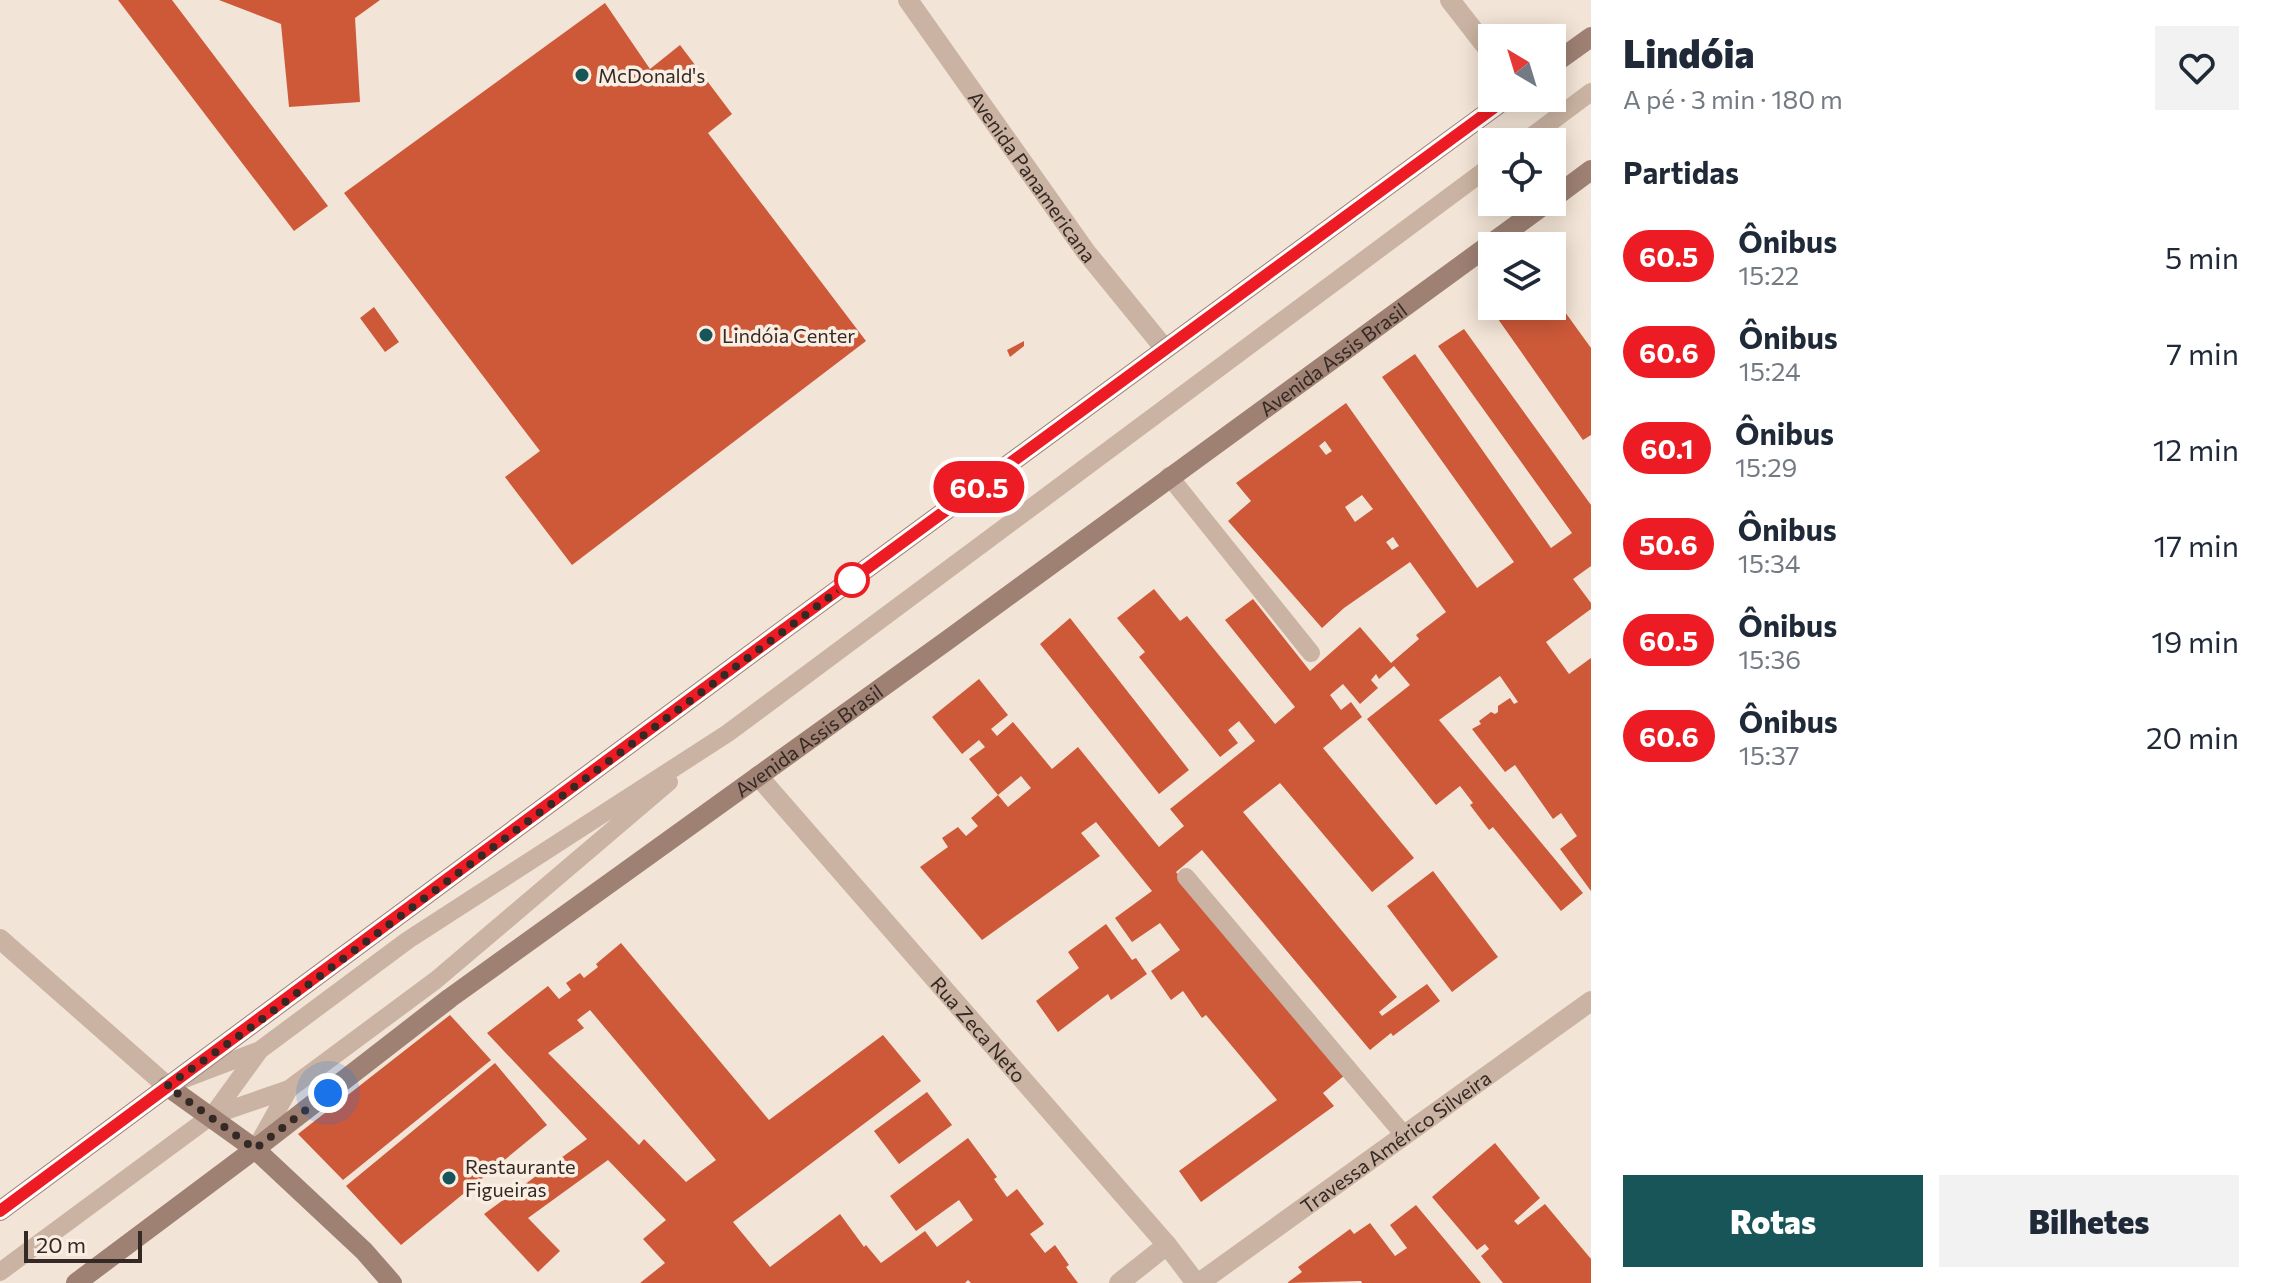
<!DOCTYPE html>
<html lang="pt">
<head>
<meta charset="utf-8">
<style>
  :root { --surface:#fff; --page:#f2f2f3; --text:#1f2937; --muted:#747a83; --accent:#185558 }
  body { margin:0; font-family:Commissioner,sans-serif; background:var(--page); color:var(--text); height:100vh; display:flex; flex-direction:column; font-size:30px; white-space:nowrap }
  * { box-sizing:border-box; margin:0 }
  p { font-size:26px; color:var(--muted) }
  .icon { flex:none; width:44px; height:44px; fill:none; stroke:currentColor; stroke-width:2; stroke-linecap:round; stroke-linejoin:round }
  .map { position:relative; flex:1; overflow:hidden }
  .sheet { display:flex; flex-direction:column; background:var(--surface); width:680px }
  .sheet>* { flex:none }
  .badge { padding:0 16px; border-radius:26px; font-size:28px; line-height:52px }
  .needle { width:52px; rotate:322deg }
  .fabs { position:absolute; left:1478px; top:24px; display:grid; gap:16px }
  .fabs a { display:grid; place-items:center; width:88px; height:88px; border-radius:0px; background:var(--surface); box-shadow:0 4px 20px #0003; font-size:40px }
  .scale { position:absolute; left:24px; bottom:20px; width:118px; box-sizing:border-box; padding-left:8px; border:4px solid #342925; border-top:0; font-size:22px; line-height:28px; white-space:nowrap; color:#342925; -webkit-text-stroke:6px #faeee2; paint-order:stroke }
  .you { position:absolute; width:40px; height:40px; margin:-20px; border:6px solid #fff; border-radius:50%; background:#1a73e8; box-shadow:0 0 0 12px #1a73e833 }
  .map>.badge { position:absolute; translate:-50% -50%; box-shadow:0 0 0 4px #fff }
  h2 { padding:0 32px; font-size:30px; line-height:72px }
  .round { display:grid; place-items:center; flex:none; width:84px; height:84px; border-radius:0px; background:var(--page) }
  .head { display:flex; align-items:center; justify-content:space-between; height:136px; padding:0 32px }
  h1 { font-size:38px; font-weight:800; line-height:60px }
  .cta { display:flex; gap:16px; margin-top:auto; padding:16px 32px }
  .cta a { flex:1; height:92px; border-radius:0px; background:var(--accent); color:#fff; font-size:32px; font-weight:800; line-height:92px; text-align:center }
  .cta a+a { background:var(--page); color:var(--text) }
  ul { padding:0; list-style:none }
  li { display:flex; align-items:center; gap:24px; height:96px; padding:0 32px }
  li div { flex:1 }
  li b { display:block; font-size:30px }
  li em { font-style:normal }
  li .badge { min-width:88px; font-weight:700; text-align:center }
  main { display:flex; flex:1; min-height:0 }
  .map>svg:first-child { display:block }
</style>
</head>
<body>
<main>
<div class="map">
<svg width="1591" height="1283" viewBox="0 0 1591 1283">
  <rect width="100%" height="100%" fill="#f2e4d6"/>
  <path fill="#cd5939" fill-rule="evenodd" d="M 118,0 L 172,0 L 328,206 L 294,231 Z
    M 219,0 L 380,0 L 355,18 L 360,102 L 289,107 L 281,24 Z
    M 605,3 L 650,69 L 680,45 L 732,114 L 708,133 L 866,341 L 572,565 L 505,477 L 540,451 L 344,193 Z
    M 1552,294 L 1591,348 L 1591,435 L 1583,440 L 1498,319 L 1517,306 L 1552,306 Z
    M 374,307 L 399,342 L 385,352 L 360,318 Z
    M 1464,329 L 1591,505 L 1591,566 L 1573,579 L 1591,603 L 1591,609 L 1546,642 L 1569,674 L 1591,658 L 1591,891 L 1560,849 L 1577,836 L 1561,813 L 1553,819 L 1515,765 L 1505,772 L 1472,729 L 1481,724 L 1479,721 L 1491,712 L 1495,714 L 1498,712 L 1498,706 L 1510,698 L 1514,704 L 1518,702 L 1500,676 L 1439,720 L 1583,893 L 1561,911 L 1493,827 L 1489,830 L 1470,805 L 1473,803 L 1460,786 L 1436,805 L 1367,719 L 1410,685 L 1394,666 L 1379,679 L 1376,674 L 1371,680 L 1378,688 L 1360,704 L 1343,684 L 1330,695 L 1341,710 L 1351,702 L 1362,717 L 1323,748 L 1414,858 L 1372,892 L 1280,783 L 1243,812 L 1397,997 L 1379,1012 L 1382,1016 L 1427,984 L 1440,1001 L 1393,1036 L 1391,1033 L 1370,1050 L 1202,850 L 1176,872 L 1345,1075 L 1323,1093 L 1334,1106 L 1201,1202 L 1179,1171 L 1277,1100 L 1206,1015 L 1202,1018 L 1183,991 L 1171,1000 L 1151,971 L 1180,950 L 1160,923 L 1132,942 L 1115,918 L 1152,891 L 1096,822 L 1081,833 L 1100,856 L 982,940 L 920,867 L 948,847 L 942,838 L 958,827 L 966,836 L 978,826 L 971,818 L 998,795 L 969,759 L 985,747 L 979,740 L 962,754 L 932,717 L 979,679 L 1008,715 L 991,729 L 997,736 L 1013,722 L 1052,769 L 1078,747 L 1159,847 L 1184,826 L 1170,809 L 1255,741 L 1239,721 L 1228,730 L 1238,743 L 1220,757 L 1139,657 L 1145,652 L 1117,618 L 1154,589 L 1180,621 L 1187,616 L 1275,724 L 1295,707 L 1225,620 L 1253,599 L 1310,671 L 1360,627 L 1391,663 L 1419,639 L 1416,635 L 1446,612 L 1410,562 L 1344,608 L 1322,628 L 1228,521 L 1251,501 L 1236,483 L 1346,403 L 1477,588 L 1514,562 L 1382,377 L 1415,354 L 1551,548 L 1572,533 L 1438,346 ZM 1325,441 L 1332,451 L 1326,455 L 1319,446 ZM 1362,495 L 1373,509 L 1355,522 L 1345,507 ZM 1393,537 L 1399,546 L 1392,550 L 1386,542 ZM 1021,776 L 1031,788 L 1008,807 L 998,795 Z
    M 1024,341 L 1024,346 L 1010,357 L 1007,350 Z
    M 1070,618 L 1189,770 L 1159,794 L 1040,644 Z
    M 1433,871 L 1498,957 L 1452,992 L 1387,906 Z
    M 1106,924 L 1132,960 L 1136,958 L 1147,974 L 1111,1000 L 1108,994 L 1058,1032 L 1036,1001 L 1079,968 L 1068,952 Z
    M 621,943 L 769,1120 L 883,1035 L 921,1081 L 733,1222 L 770,1267 L 840,1214 L 864,1247 L 866,1245 L 881,1263 L 925,1231 L 937,1247 L 973,1220 L 959,1200 L 916,1231 L 890,1196 L 968,1138 L 997,1177 L 994,1179 L 1007,1197 L 1017,1189 L 1044,1224 L 1030,1234 L 1045,1253 L 1055,1245 L 1069,1265 L 1066,1267 L 1078,1283 L 971,1283 L 968,1280 L 965,1283 L 640,1283 L 665,1263 L 643,1239 L 666,1220 L 608,1160 L 528,1218 L 560,1251 L 538,1272 L 484,1214 L 587,1139 L 487,1033 L 548,986 L 559,999 L 571,990 L 566,983 L 580,973 L 584,978 L 598,967 L 596,964 ZM 590,1010 L 716,1160 L 686,1182 L 644,1139 L 639,1145 L 548,1053 L 584,1028 L 577,1020 Z
    M 450,1015 L 491,1060 L 343,1180 L 298,1134 Z
    M 495,1063 L 547,1125 L 401,1245 L 346,1186 Z
    M 927,1092 L 952,1125 L 899,1164 L 874,1131 Z
    M 1495,1143 L 1540,1198 L 1514,1221 L 1518,1225 L 1545,1204 L 1591,1259 L 1591,1283 L 1503,1283 L 1481,1256 L 1489,1249 L 1485,1244 L 1477,1250 L 1432,1197 Z
    M 1416,1205 L 1481,1283 L 1362,1283 L 1361,1281 L 1287,1283 L 1302,1272 L 1298,1267 L 1350,1229 L 1354,1234 L 1370,1223 L 1395,1256 L 1407,1248 L 1390,1225 Z"/>
  <g fill="none" stroke-linecap="round" stroke-linejoin="round">
    <path stroke="#cab3a2" stroke-width="18" d="M 1524,142 L 1591,92
      M 1169,476 L 1311,653
      M 1186,877 L 1404,1135
      M 184,1079 L 260,1050 L 408,940 L 728,733 L 1492,165
      M 212,1116 L 260,1050
      M 257,1146 L 289,1089
      M 0,1272 L 211,1116 L 289,1089 L 436,980 L 669,782"/>
    <g stroke="#cab3a2" stroke-width="20">
      <path id="s1" d="M 908,0 L 1086,252 L 1165,349"/>
      <path d="M 1450,0 L 1492,54"/>
      <path id="s2" d="M 758,776 L 1167,1245 L 1196,1283"/>
      <path d="M 0,939 L 167,1086"/>
      <path d="M 1119,1283 L 1167,1245"/>
      <path id="s3" d="M 1199,1283 L 1591,1001"/>
    </g>
    <g stroke="#9e8173" stroke-width="20">
      <path d="M 1552,65 L 1591,37"/>
      <path d="M 1552,199 L 1591,170"/>
      <path d="M 167,1086 L 255,1149 L 364,1251 L 392,1283"/>
      <path d="M 0,1211 L 779,633 L 1507,98"/>
      <path id="s4" d="M 76,1283 L 255,1149 L 450,998 L 945,642 L 1548,202"/>
    </g>
  </g>
  <g fill="none" stroke-linecap="round" stroke-linejoin="round">
    <g stroke="#fff" stroke-width="18">
      <path id="line" d="M 0,1211 L 779,633 L 1507,98"/>
    </g>
    <use href="#line" stroke="#ed1c24" stroke-width="12"/>
    <path stroke="#342925" stroke-width="8" stroke-dasharray="0 14.4" d="M 328,1093 L 255,1149 L 167,1086 L 246,1031 L 855,578 L 852,580"/>
  </g>
  <g fill="#185558" stroke="#faeee2" stroke-width="3">
    <circle cx="582" cy="75" r="8"/>
    <circle cx="706" cy="335" r="8"/>
    <circle cx="449" cy="1178" r="8"/>
  </g>
  <circle fill="#fff" stroke="#ed1c24" stroke-width="4" cx="852" cy="580" r="16"/>
  <g text-anchor="middle" dominant-baseline="central" stroke-width="7" stroke-linejoin="round" paint-order="stroke">
    <g font-size="20" fill="#342925" stroke="#faeee2" text-anchor="start">
      <text x="598" y="75">McDonald's</text>
      <text x="722" y="335">Lindóia Center</text>
      <text x="465" y="1166">Restaurante<tspan x="465" dy="23">Figueiras</tspan></text>
    </g>
    <g font-size="20" fill="#342925" stroke="#faeee2">
      <text stroke="none"><textPath href="#s1" startOffset="216">Avenida Panamericana</textPath></text>
      <text stroke="none"><textPath href="#s4" startOffset="1560">Avenida Assis Brasil</textPath></text>
      <text stroke="none"><textPath href="#s4" startOffset="912">Avenida Assis Brasil</textPath></text>
      <text stroke="none"><textPath href="#s2" startOffset="336">Rua Zeca Neto</textPath></text>
      <text stroke="none"><textPath href="#s3" startOffset="242">Travessa Américo Silveira</textPath></text>
    </g>
  </g>
</svg>
<div class="fabs">
<a><svg class="needle" viewBox="-14 -14 28 28"><path d="M0-13l5 13h-10z" fill="#e53935"/><path d="M0 13l5-13h-10z" fill="#747a83"/></svg></a>
<a><svg class="icon" aria-label="locate" viewBox="0 0 24 24"><circle cx="12" cy="12" r="6"/><path d="M12 2v4M12 18v4M2 12h4M18 12h4"/></svg></a>
<a><svg class="icon" aria-label="layers" viewBox="0 0 24 24"><path d="M12 4l9 5-9 5-9-5zM3 14l9 5 9-5"/></svg></a>
</div>
<div class="scale">20 m</div>
<div class="you" style="left:328px;top:1093px"></div>
<b class="badge" style="left:979px;top:487px;background:#ed1c24;color:#fff">60.5</b>
</div>
<section class="sheet">
<div class="head"><div><h1>Lindóia</h1><p>A pé · 3 min · 180 m</p></div><a class="round"><svg class="icon" aria-label="heart" viewBox="0 0 24 24"><path d="M12 20l-8-8c-3-5 5-10 8-4 3-6 11-1 8 4z"/></svg></a></div>
<h2>Partidas</h2>
<ul>
<li><span class="badge" style="background:#ed1c24;color:#fff">60.5</span><div><b>Ônibus</b><p>15:22</p></div><em>5 min</em></li>
<li><span class="badge" style="background:#ed1c24;color:#fff">60.6</span><div><b>Ônibus</b><p>15:24</p></div><em>7 min</em></li>
<li><span class="badge" style="background:#ed1c24;color:#fff">60.1</span><div><b>Ônibus</b><p>15:29</p></div><em>12 min</em></li>
<li><span class="badge" style="background:#ed1c24;color:#fff">50.6</span><div><b>Ônibus</b><p>15:34</p></div><em>17 min</em></li>
<li><span class="badge" style="background:#ed1c24;color:#fff">60.5</span><div><b>Ônibus</b><p>15:36</p></div><em>19 min</em></li>
<li><span class="badge" style="background:#ed1c24;color:#fff">60.6</span><div><b>Ônibus</b><p>15:37</p></div><em>20 min</em></li>
</ul>
<div class="cta"><a>Rotas</a><a>Bilhetes</a></div>
</section>
</main>
</body>
</html>
